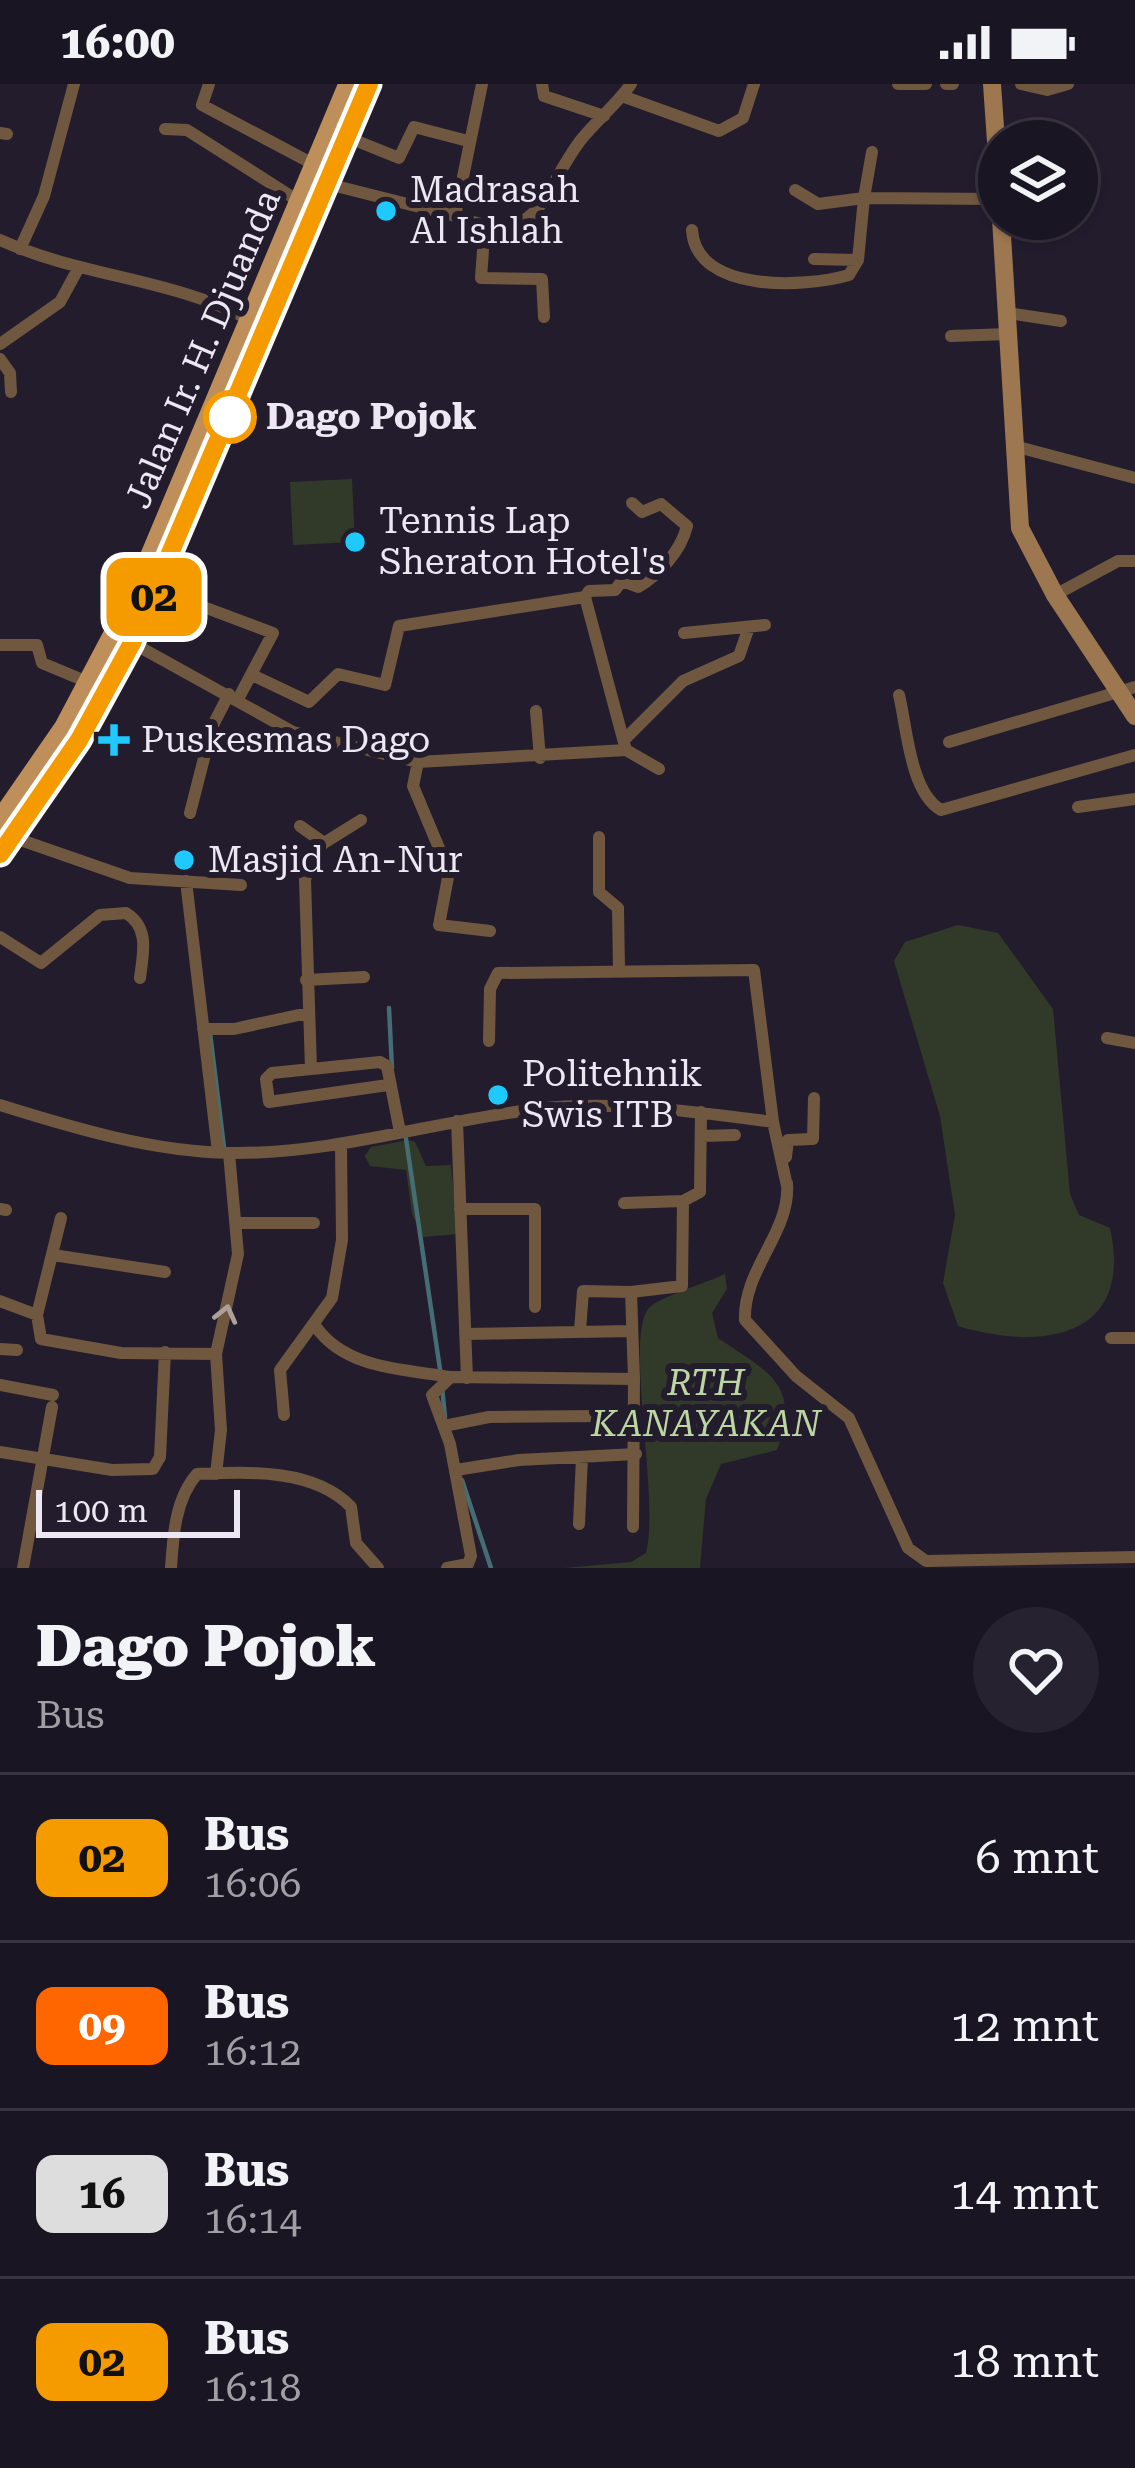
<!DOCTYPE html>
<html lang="id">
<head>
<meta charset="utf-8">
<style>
  :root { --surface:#1a1522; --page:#27222f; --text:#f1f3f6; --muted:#9f9fa5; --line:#383440 }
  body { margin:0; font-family:"Roboto Serif",serif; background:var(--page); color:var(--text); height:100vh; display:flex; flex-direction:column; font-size:45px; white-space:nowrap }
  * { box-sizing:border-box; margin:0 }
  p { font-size:39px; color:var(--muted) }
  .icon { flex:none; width:66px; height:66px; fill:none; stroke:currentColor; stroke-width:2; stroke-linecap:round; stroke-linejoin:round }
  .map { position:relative; height:1484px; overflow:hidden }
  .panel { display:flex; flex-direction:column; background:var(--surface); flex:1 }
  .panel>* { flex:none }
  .badge { padding:0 24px; border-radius:18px; font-size:42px; line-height:78px }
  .fabs { position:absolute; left:978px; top:36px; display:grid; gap:24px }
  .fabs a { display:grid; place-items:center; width:120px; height:120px; border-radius:50%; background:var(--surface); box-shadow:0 3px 9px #0004,0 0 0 3px var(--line); font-size:60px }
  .scale { position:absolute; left:36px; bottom:30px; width:204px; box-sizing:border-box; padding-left:12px; border:6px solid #ebe7f3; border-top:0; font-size:33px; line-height:42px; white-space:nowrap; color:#ebe7f3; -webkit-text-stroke:9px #231c2d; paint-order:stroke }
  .map>.badge { position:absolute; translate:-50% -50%; box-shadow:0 0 0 6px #fff }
  .round { display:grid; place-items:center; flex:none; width:126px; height:126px; border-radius:63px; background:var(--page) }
  .headline { display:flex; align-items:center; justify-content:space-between; height:204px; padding:0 36px }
  h1 { font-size:57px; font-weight:800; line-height:90px }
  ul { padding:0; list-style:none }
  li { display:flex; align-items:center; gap:36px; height:168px; padding:0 36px; border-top:3px solid var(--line) }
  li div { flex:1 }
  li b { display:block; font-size:45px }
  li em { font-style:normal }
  li .badge { min-width:132px; font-weight:700; text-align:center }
  .status { display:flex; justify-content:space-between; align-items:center; height:84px; padding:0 60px; background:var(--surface); direction:ltr }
  .status svg { height:33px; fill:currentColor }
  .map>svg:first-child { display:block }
</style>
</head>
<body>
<div class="status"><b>16:00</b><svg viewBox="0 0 49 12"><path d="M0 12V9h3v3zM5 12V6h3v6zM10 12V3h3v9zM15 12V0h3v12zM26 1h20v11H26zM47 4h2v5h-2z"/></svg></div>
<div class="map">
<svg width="1135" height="1484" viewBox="0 0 1135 1484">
  <rect width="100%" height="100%" fill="#231c2d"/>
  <path fill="#313a28" d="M 352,395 L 355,458 L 293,461 L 290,398 Z
    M 958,841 L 998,849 L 1053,925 L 1070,1110 L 1079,1131 L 1110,1144 C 1135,1258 1036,1266 958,1242 L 943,1199 L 955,1131 L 940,1032 L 894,877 L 905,858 Z
    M 408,1056 L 415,1058 L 426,1082 L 451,1081 L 458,1150 L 423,1153 L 412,1130 L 406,1086 L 370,1082 L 365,1072 L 371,1063 Z
    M 725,1190 L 727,1205 L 712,1229 L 718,1254 C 764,1286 803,1299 777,1366 L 721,1380 L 706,1415 L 700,1484 L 564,1484 L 631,1478 L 646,1469 C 660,1415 625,1256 648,1225 C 656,1214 709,1198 725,1190 Z"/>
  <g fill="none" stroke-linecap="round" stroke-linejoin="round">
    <path stroke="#456d74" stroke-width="4.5" d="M 389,924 L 392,984
      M 210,949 L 224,1063
      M 405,1048 L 441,1292
      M 442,1303 L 445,1333
      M 462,1396 L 491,1484"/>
    <path stroke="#6f583f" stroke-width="12" d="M 209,0 L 202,21 L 315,81
      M 482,0 L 455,132 C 542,165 539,112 580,57 C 596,37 616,21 631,0
      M 542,0 L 544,12 L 604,32
      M 898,0 L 926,0
      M 946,0 L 953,0
      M 1021,0 L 1047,6 L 1068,0
      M 622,12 L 719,47 L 743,34 L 754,0
      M 165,45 L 187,46 L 300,118
      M 0,49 L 7,50
      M 347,53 L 399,74 L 414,43 L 468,57
      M 872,68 L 864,114 L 999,115
      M 328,100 L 455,132
      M 485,139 L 481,194 L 542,195 L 544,233
      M 692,146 C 696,209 804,204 849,191 L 858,176 L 864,114 L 818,120 L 795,106
      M 0,156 C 81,193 172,194 250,236
      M 20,165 L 44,112 L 74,0
      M 814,175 L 858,176
      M 1008,229 L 1061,237
      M 951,252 L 1009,250
      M 0,260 L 60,218 L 78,185
      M 0,275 L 10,289 L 11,308
      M 1014,362 L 1135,394
      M 1055,511 L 1118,477 L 1135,477
      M 201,522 L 273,549 L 237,617
      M 684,549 L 765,541
      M 127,556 L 293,648 L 418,678 L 626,666
      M 0,561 L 37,561 L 42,579 L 90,599
      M 252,591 L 309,618 L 338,590 L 385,601 L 399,542 L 585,513
      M 899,611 C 907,644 910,708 941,726 L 1135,671
      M 536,627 L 540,674
      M 625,655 L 683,597 L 739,572 L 749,543
      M 949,658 L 1135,603
      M 626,666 L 585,513 L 589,507 L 615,506 L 622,497 L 638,503 C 659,491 681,467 687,442 L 661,420 L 642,428 L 632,419
      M 626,666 L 659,685
      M 418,678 L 413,702 L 449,788 L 439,841 L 490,847
      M 1078,723 L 1135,715
      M 190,729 L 212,643 L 229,610
      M 300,742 L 324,759 L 311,773 L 305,796 L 311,985
      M 12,753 L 130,794 L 241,801
      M 599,753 L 599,808 L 618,824 L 619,886
      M 324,759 L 361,736
      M 186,797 L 218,1068
      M 0,853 L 41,879 L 100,831 L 126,829 C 150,844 143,869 140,894
      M 306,896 L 364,893
      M 203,945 L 234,945 L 308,929
      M 1107,954 L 1135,959
      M 489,957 L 490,905 L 498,889 L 754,886 L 773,1038
      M 388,1001 L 269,1018 L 266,995 L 272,989 L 380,978 L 387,982 L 400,1048
      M 0,1021 C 73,1044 154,1068 231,1069 C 336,1070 434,1037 537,1025 C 615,1016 697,1028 773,1038 L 787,1102
      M 457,1037 L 467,1294
      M 701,1052 L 735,1051
      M 786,1073 L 788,1056 L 813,1055 L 814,1014
      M 787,1099 C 791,1148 743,1185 745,1236 L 796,1292 L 849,1334 L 908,1464 L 926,1477 L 1135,1473
      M 624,1119 L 683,1117
      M 0,1125 L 6,1126
      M 460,1125 L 535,1125 L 535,1223
      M 61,1134 L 37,1231 L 41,1255 L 121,1269 L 216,1270 L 238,1170 L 229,1069
      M 236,1139 L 314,1139
      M 53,1171 L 165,1188
      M 0,1217 L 37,1231
      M 316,1243 C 346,1285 403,1285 450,1293
      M 580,1247 L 583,1207 L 631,1208
      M 465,1250 L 632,1247
      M 1111,1254 L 1135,1254
      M 0,1265 L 17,1266
      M 216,1270 L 221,1346 L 216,1390
      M 634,1295 L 631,1208 L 682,1202 L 683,1117 L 700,1108 L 701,1028
      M 0,1301 L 53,1311
      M 284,1331 L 280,1286 L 332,1214 L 342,1156 L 341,1062
      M 444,1342 L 489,1333 L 600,1332
      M 0,1368 L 112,1386 L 153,1385 L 160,1373 L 165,1268
      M 456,1386 L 519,1376 L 636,1370
      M 579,1440 L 582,1373
      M 23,1484 L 52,1323
      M 171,1484 C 173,1453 175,1415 197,1390 C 247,1388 314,1384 351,1423 L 356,1459 L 378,1484
      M 447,1484 L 468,1480 L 471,1472 L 450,1360 L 432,1311 L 451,1293 L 634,1295 L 633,1443"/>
    <path stroke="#9c774f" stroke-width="18" d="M 992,0 L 999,100
      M 1001,135 L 1020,444 L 1055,511 L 1135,632"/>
    <path stroke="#be8f5a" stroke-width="21" d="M 0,737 L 65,643 L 133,514 L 349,0
      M 0,770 L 79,656 L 132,559 L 369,0"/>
  </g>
  <defs><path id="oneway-chevron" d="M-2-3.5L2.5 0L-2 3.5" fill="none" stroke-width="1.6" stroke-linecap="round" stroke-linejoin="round" transform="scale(3)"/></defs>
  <use stroke="#ada099" href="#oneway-chevron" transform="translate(226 1230) rotate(-76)"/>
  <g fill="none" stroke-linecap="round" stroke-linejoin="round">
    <g stroke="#fff" stroke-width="27">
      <path id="line" d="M 0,770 L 79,656 L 132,559 L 369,0"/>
    </g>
    <use href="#line" stroke="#f59b00" stroke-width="18"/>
  </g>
  <g fill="#1dc9fd" stroke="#231c2d" stroke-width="4.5">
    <circle cx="386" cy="127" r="12"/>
    <circle cx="355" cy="458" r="12"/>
    <path d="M108 638h12v12h12v12h-12v12h-12v-12h-12v-12h12z"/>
    <circle cx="184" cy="776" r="12"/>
    <circle cx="498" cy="1011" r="12"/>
  </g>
  <circle fill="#fff" stroke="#f59b00" stroke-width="6" cx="230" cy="333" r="24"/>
  <g text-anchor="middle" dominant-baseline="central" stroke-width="12" stroke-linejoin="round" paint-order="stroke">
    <g font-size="36" fill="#ebe7f3" stroke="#231c2d" text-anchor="start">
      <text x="410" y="106">Madrasah<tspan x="410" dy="41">Al Ishlah</tspan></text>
      <text x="379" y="437">Tennis Lap<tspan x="379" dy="41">Sheraton Hotel's</tspan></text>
      <text x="141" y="656">Puskesmas Dago</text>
      <text x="208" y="776">Masjid An-Nur</text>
      <text x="522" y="990">Politehnik<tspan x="522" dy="41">Swis ITB</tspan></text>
    </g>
    <g font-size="36" fill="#ebe7f3" stroke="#231c2d">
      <text transform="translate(203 265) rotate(-67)">Jalan Ir. H. Djuanda</text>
    </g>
    <g font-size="36" font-weight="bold" fill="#ebe7f3" stroke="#231c2d" text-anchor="start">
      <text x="266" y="333">Dago Pojok</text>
    </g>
    <g font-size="36" font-style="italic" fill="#bcd6a2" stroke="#231c2d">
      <text x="706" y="1299">RTH<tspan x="706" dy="41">KANAYAKAN</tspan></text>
    </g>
  </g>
</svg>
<div class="fabs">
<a><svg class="icon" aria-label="layers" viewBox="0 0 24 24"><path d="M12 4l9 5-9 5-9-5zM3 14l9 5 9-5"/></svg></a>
</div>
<div class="scale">100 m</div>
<b class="badge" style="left:154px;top:513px;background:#f59b00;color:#111">02</b>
</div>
<section class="panel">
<div class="headline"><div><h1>Dago Pojok</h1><p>Bus</p></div><a class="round"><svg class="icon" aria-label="heart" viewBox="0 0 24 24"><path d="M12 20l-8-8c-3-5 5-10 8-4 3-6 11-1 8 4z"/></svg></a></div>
<ul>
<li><span class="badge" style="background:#f59b00;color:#111">02</span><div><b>Bus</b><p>16:06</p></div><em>6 mnt</em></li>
<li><span class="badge" style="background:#f60;color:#fff">09</span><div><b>Bus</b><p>16:12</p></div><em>12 mnt</em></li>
<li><span class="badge" style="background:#ddd;color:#111">16</span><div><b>Bus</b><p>16:14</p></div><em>14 mnt</em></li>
<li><span class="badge" style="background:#f59b00;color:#111">02</span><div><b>Bus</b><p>16:18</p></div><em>18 mnt</em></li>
</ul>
</section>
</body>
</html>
